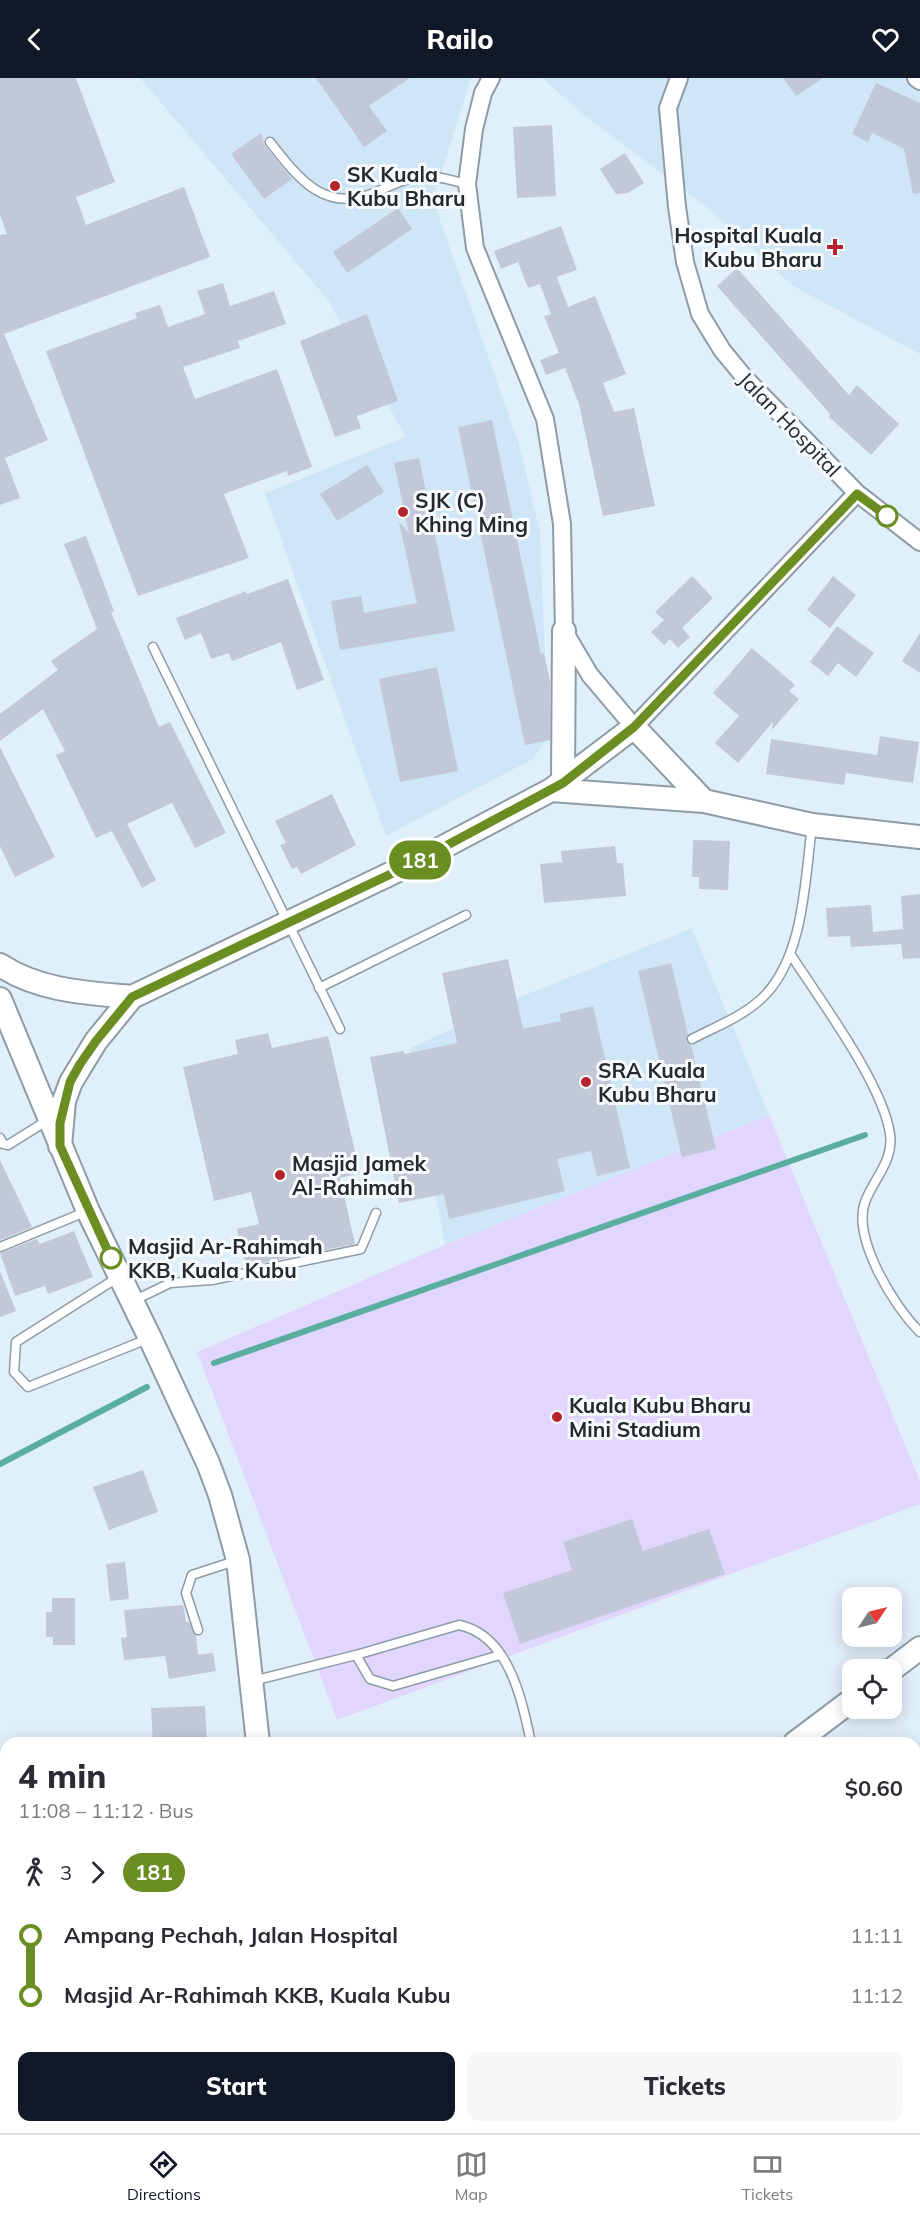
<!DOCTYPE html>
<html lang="en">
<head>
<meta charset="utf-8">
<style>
  :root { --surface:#fff; --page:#f7f7f7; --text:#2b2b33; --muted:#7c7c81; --line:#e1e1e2; --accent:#111827 }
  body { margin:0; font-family:Mulish,sans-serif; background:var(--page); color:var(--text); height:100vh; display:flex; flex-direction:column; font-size:22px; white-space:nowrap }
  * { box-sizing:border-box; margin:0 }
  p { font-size:20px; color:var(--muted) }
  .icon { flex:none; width:33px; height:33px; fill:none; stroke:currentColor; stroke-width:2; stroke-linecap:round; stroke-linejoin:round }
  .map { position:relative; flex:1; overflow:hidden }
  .sheet { position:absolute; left:0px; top:1659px; width:921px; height:396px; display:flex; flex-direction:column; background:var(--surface); border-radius:18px 18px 0 0; box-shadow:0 3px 15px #0003 }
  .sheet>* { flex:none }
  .badge { padding:0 12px; border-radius:20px; font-size:21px; line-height:39px }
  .needle { width:39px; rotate:55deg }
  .buttons { position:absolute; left:842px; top:1509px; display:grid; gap:12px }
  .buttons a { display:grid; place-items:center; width:60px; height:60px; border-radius:12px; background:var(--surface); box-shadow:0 3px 15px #0003; font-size:30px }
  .map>.badge { position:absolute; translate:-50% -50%; box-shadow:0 0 0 3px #fff }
  .legs { display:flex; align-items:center; gap:9px; height:66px; padding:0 18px; font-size:20px }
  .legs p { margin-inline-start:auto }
  .head { display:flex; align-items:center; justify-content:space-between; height:102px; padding:0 18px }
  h1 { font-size:33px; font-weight:800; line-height:45px }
  .cta { display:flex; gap:12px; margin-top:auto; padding:12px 18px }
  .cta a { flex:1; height:69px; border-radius:12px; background:var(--accent); color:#fff; font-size:24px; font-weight:800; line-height:69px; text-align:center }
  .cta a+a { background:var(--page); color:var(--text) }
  ul { padding:0 18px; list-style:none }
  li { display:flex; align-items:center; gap:21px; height:60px; font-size:22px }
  li i { display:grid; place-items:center; width:9px; height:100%; margin:0 8px; background:currentColor }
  li i::after { content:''; width:15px; height:15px; margin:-8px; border:4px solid; border-radius:50%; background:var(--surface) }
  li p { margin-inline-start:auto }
  li:first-child i { background:linear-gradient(#0000 50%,currentColor 0) }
  li:last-child i { background:linear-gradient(currentColor 50%,#0000 0) }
  header { display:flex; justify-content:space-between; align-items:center; height:78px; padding:0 18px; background:var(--accent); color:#fff; font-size:27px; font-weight:800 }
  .tabs { display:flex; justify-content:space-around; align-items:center; height:84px; border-top:2px solid var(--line); background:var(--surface); font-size:16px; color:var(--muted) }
  .tabs a { display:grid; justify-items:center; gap:3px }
  .tabs .on { color:var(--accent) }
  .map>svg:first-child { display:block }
</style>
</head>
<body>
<header><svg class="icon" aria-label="back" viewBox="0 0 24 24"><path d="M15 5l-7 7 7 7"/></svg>Railo<svg class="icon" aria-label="heart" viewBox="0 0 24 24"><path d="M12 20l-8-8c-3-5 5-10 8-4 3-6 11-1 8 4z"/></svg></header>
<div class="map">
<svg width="920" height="2055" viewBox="0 0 920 2055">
  <rect width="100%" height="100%" fill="#e0f0fb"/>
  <path fill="#cfe6f6" d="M 140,0 L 471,0 L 435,116 L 440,142 L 518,363 L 540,453 L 548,660 L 533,681 L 386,758 L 265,415 L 406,359 L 328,222 Z
    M 542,0 L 920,0 L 920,276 L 793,208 L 708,130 L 584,37 Z
    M 692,850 L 769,1037 L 445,1167 L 409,971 L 522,918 Z"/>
  <path fill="#e1d6fe" d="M 769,1037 L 920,1403 L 920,1426 L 337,1642 L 197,1274 L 445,1167 Z"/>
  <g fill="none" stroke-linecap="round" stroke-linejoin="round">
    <path stroke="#59aea0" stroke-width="6" d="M 214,1285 L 865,1057
      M 0,1386 L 147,1309"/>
  </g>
  <path fill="#c2c8d8" d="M 0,0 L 76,0 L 115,104 L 76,119 L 86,147 L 184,109 L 210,179 L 4,256 L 48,362 L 5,380 L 20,420 L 0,427 L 0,157 L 7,156 L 0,137 Z
    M 316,0 L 410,0 L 369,28 L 387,53 L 364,69 Z
    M 783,0 L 823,0 L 796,18 Z
    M 876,5 L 920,25 L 920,115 L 913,116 L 904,71 L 872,55 L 868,64 L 852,56 Z
    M 552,47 L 556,118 L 517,120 L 513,49 Z
    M 261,55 L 265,68 L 292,101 L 264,121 L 231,76 Z
    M 625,75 L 644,105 L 628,115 L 616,116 L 600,91 Z
    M 398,130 L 412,151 L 347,195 L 333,174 Z
    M 561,148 L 577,192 L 557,199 L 568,229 L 595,218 L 626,296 L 603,305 L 614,334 L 634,330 L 655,428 L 603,438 L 579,326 L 565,290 L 546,297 L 540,282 L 559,275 L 544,238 L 551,236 L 540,206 L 528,210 L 518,184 L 501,191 L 494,173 Z
    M 737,190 L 849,317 L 857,307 L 899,346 L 871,377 L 829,339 L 830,336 L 717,208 Z
    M 223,205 L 230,228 L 274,213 L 286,246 L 238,263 L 240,270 L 183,289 L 195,321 L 277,291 L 312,389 L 288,398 L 287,393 L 224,416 L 249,480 L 138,518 L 46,273 L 137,240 L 135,235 L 160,227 L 168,249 L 205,236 L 197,213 Z
    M 367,236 L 398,323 L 357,338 L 361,350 L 335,359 L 300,263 Z
    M 492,342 L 541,576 L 544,575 L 550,604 L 550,662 L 525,667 L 458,349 Z
    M 419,380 L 455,553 L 340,572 L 331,523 L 361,518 L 364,535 L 417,525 L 399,444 L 409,455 L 394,385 Z
    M 367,387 L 384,414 L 337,443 L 320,416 Z
    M 86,458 L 114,533 L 111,534 L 159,649 L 170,644 L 226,755 L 195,770 L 172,725 L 127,746 L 156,802 L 142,810 L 112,753 L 96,760 L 56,677 L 65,673 L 43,631 L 0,663 L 0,636 L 58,592 L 51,583 L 97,551 L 64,466 Z
    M 692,498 L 713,520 L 682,550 L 690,559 L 678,570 L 670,561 L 664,567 L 651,554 L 664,542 L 655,534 Z
    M 833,498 L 856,517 L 830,550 L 807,532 Z
    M 288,501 L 324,602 L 297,612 L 281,564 L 232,583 L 229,575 L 211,581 L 201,555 L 185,562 L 176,540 L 246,513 L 247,516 Z
    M 837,548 L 874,575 L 856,599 L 838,585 L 828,598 L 810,584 Z
    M 920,555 L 920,595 L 902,583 Z
    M 752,570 L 795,607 L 789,613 L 799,621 L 772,652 L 773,644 L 738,685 L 715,665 L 739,638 L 713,615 Z
    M 437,589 L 458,693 L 400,704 L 379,601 Z
    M 880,658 L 919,664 L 913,705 L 846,695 L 844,707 L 766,696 L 771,661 L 877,677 Z
    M 0,669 L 55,779 L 15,799 L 0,768 Z
    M 332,716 L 356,767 L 301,796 L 297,789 L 292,791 L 280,767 L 286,765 L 275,743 Z
    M 693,762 L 730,763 L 728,812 L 699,811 L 699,799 L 692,799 Z
    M 615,768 L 617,785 L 623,785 L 626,818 L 544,825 L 540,786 L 562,784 L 561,773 Z
    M 920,816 L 920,880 L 903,881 L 901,866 L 851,869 L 850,858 L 828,859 L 826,830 L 871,827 L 873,854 L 903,851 L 901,818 Z
    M 508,881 L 523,951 L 561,943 L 560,936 L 593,928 L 630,1090 L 597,1098 L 591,1073 L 557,1081 L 565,1113 L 449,1141 L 444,1116 L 399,1125 L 370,979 L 404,973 L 404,976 L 457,965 L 442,895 Z
    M 671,885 L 688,956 L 686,963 L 691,967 L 716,1071 L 682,1079 L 638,893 Z
    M 268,955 L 272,970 L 328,958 L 360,1095 L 340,1100 L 355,1166 L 246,1188 L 237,1151 L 259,1146 L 251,1114 L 214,1123 L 183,989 L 238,976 L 235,962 Z
    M 0,1082 L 32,1149 L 0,1162 Z
    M 74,1153 L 93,1199 L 48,1216 L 45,1208 L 15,1218 L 0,1175 L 37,1161 L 40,1166 Z
    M 0,1193 L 16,1233 L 0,1239 Z
    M 143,1392 L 158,1434 L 109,1452 L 93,1409 Z
    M 632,1441 L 643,1473 L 709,1451 L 725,1496 L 520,1566 L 503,1515 L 572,1492 L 563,1464 Z
    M 125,1484 L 129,1521 L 110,1523 L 106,1486 Z
    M 52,1520 L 75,1520 L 75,1567 L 53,1567 L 53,1559 L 46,1559 L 46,1534 L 52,1534 Z
    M 183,1527 L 186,1544 L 189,1544 L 196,1558 L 198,1577 L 213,1575 L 216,1593 L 169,1601 L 165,1578 L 124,1582 L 121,1560 L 127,1559 L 124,1532 Z
    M 205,1628 L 207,1665 L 153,1665 L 151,1630 Z"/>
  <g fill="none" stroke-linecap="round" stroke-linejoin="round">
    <g stroke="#8d9ca6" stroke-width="11">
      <path id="lane" d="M 270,64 C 298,100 324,135 374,115 C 388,109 407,99 422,98 C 437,97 453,103 467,106
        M 153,569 L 340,951
        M 791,877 C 820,922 883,1006 890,1056 C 894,1083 874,1100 865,1124 C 852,1160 894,1229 920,1254
        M 319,910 L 466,837
        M 692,961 C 715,949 741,939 760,922 C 804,883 805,802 812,747
        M 0,1060 L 3,1066 L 8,1067 L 48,1042
        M 0,1169 L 85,1134
        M 120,1198 L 16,1264 L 14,1294 L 28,1309 L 150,1260
        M 133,1223 L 170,1205 L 212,1202 L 361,1171 L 376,1135
        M 198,1552 L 186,1515 L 192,1497 L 238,1482
        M 356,1577 L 370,1601 L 393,1608 L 500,1577
        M 253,1603 L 356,1577 L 459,1547 C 509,1557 522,1622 531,1665
        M 0,1720 L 6,1729
        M 915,1835 L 920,1838
        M 915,1921 L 920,1920
        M 596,2055 L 601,2049"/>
    </g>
    <g stroke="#8d9ca6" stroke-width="20">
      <path id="street" d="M 491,0 L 483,15 L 474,51 L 467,106 L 475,170 L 545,341 L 562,446 L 564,553 L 590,597 L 634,649 L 857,415
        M 679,0 L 668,30 L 677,129 L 685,184 L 700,236 L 722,272 L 745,300 L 857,415 L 920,464
        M 916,0 L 920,3"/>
    </g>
    <g stroke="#8d9ca6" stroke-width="26">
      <path id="secondary" d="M 563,705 L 564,553
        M 551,712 L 704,723
        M 0,887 C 39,913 87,915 132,919
        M 0,921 L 88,1133 L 150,1260 L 208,1385 L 220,1417 L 238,1482 L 258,1665
        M 60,1068 L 64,1023 L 71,1004 L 96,963 L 132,919 L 413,785 L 551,712 L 634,649 L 704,723 L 812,747 L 920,759
        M 891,1592 L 920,1570
        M 795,1665 L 852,1622
        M 915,1685 L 920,1685
        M 314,2049 L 316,2055
        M 359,2055 L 362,2049"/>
    </g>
    <use href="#lane" stroke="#fff" stroke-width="8"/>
    <use href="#street" stroke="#fff" stroke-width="16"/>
    <use href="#secondary" stroke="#fff" stroke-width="22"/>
  </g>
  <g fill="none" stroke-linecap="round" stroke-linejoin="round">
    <g stroke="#fff" stroke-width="14">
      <path id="line-1" d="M 111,1180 L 60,1068 L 60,1045 L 70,1004 L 80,986 L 96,963 L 132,919 L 414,785 L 563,705 L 634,649 L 857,416 L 887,438"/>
    </g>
    <use href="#line-1" stroke="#6b8e23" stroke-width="9"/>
  </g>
  <g fill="#b4232e" stroke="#f8fbfd" stroke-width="2">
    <circle cx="335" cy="108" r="6"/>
    <path d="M832 160h6v6h6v6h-6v6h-6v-6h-6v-6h6z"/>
    <circle cx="403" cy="434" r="6"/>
    <circle cx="586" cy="1004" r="6"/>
    <circle cx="280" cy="1097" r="6"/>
    <circle cx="557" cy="1339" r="6"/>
  </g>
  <g fill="#fff" stroke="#6b8e23" stroke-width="3">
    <circle cx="887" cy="438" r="10"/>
    <circle cx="111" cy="1180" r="10"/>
  </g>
  <g text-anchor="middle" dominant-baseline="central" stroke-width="6" stroke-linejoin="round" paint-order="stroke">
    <g font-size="21" font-weight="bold" fill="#23292d" stroke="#f8fbfd" text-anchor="start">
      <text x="347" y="96">SK Kuala<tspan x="347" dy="24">Kubu Bharu</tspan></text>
      <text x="822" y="157" text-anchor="end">Hospital Kuala<tspan x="822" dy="24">Kubu Bharu</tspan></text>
      <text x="415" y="422">SJK (C)<tspan x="415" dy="24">Khing Ming</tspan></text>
      <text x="598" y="992">SRA Kuala<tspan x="598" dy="24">Kubu Bharu</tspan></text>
      <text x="292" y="1085">Masjid Jamek<tspan x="292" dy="24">Al-Rahimah</tspan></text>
      <text x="569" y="1327">Kuala Kubu Bharu<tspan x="569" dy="24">Mini Stadium</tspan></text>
    </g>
    <g font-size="21" fill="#23292d" stroke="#f8fbfd">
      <text transform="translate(790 346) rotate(46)">Jalan Hospital</text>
    </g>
    <g font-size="21" font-weight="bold" fill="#23292d" stroke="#f8fbfd" text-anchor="start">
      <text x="128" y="1168">Masjid Ar-Rahimah<tspan x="128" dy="24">KKB, Kuala Kubu</tspan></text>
    </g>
  </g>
</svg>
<div class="buttons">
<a><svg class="needle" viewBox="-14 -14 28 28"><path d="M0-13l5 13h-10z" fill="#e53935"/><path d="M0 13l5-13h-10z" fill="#7c7c81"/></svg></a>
<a><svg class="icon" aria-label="locate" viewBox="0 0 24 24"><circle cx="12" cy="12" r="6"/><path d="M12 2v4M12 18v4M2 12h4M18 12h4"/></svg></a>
</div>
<b class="badge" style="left:420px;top:782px;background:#6b8e23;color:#fff">181</b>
<section class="sheet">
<div class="head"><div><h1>4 min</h1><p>11:08 – 11:12 · Bus</p></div><b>$0.60</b></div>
<div class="legs"><svg class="icon" aria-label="walk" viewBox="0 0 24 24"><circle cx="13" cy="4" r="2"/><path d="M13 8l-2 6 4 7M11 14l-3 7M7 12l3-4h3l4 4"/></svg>3<svg class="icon" aria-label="forward" viewBox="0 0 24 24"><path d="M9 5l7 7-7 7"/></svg><b class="badge" style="background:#6b8e23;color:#fff">181</b></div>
<ul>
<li><i style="color:#6b8e23"></i><b>Ampang Pechah, Jalan Hospital</b><p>11:11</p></li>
<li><i style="color:#6b8e23"></i><b>Masjid Ar-Rahimah KKB, Kuala Kubu</b><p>11:12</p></li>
</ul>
<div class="cta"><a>Start</a><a>Tickets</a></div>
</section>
</div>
<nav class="tabs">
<a class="on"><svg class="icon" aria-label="directions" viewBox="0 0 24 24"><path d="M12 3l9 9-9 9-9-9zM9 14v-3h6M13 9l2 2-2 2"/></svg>Directions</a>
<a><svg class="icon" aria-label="map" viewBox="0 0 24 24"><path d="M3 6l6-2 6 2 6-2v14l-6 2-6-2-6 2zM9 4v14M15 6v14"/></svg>Map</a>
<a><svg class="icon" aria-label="tickets" viewBox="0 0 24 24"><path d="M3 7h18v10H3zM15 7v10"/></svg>Tickets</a>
</nav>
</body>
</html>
